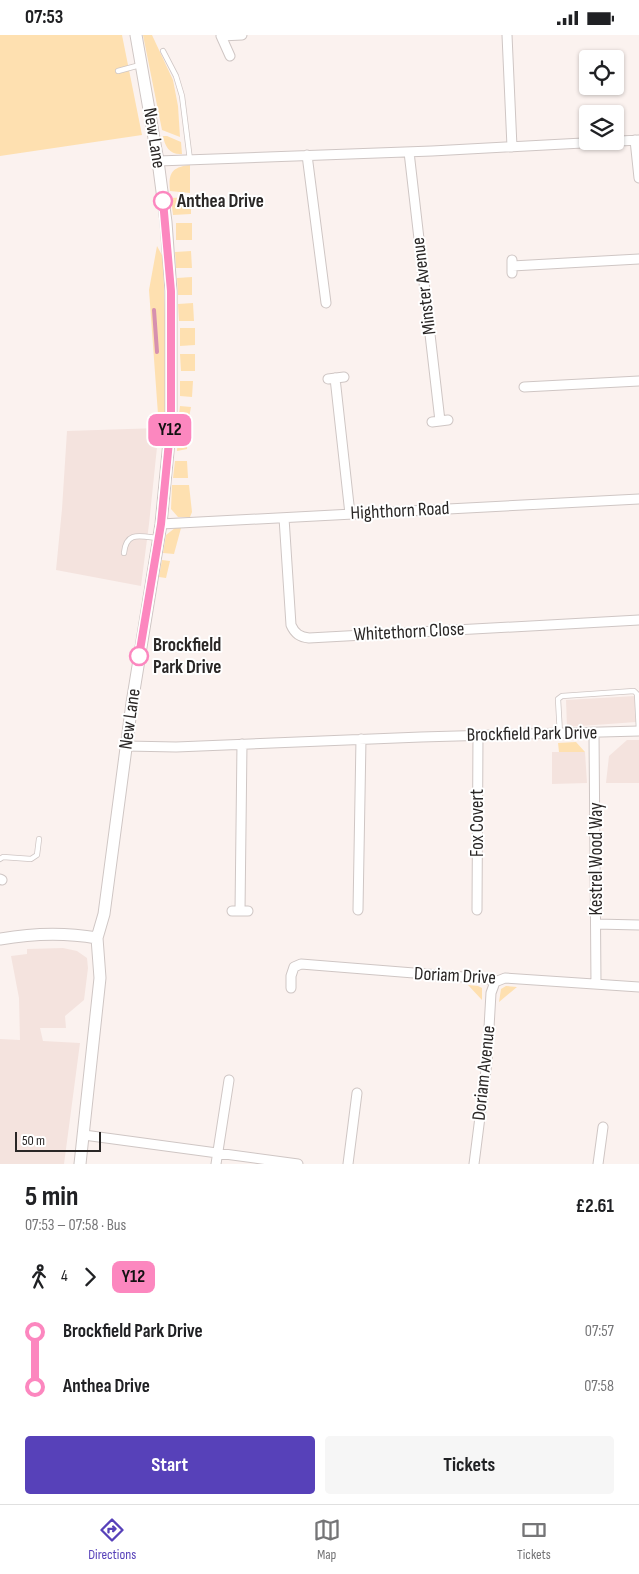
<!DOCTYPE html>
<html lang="en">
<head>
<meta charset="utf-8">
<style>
  :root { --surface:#fff; --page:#f6f6f6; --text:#202124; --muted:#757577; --line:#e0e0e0; --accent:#5741b9 }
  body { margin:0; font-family:"Sofia Sans Condensed",sans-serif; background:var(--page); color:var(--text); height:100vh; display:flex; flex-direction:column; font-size:19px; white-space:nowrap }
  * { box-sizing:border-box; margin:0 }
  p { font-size:16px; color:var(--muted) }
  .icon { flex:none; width:28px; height:28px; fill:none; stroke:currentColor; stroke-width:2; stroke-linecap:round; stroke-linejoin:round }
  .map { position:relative; height:1129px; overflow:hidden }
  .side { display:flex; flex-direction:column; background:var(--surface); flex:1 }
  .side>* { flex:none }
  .badge { padding:0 10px; border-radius:8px; font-size:18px; line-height:32px }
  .tools { position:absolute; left:579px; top:15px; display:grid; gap:10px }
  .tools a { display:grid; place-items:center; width:45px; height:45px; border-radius:5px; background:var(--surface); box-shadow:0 1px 4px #0004; font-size:25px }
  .scale { position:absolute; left:15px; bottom:12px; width:86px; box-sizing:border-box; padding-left:5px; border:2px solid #2a2726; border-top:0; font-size:14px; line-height:18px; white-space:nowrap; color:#2a2726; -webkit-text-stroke:4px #fff; paint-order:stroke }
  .map>.badge { position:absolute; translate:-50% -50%; box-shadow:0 0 0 2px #fff }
  .legs { display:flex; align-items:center; gap:8px; height:55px; padding:0 25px; font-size:16px }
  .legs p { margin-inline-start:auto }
  .overview { display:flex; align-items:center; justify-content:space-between; height:85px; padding:0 25px }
  h1 { font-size:28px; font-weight:700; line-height:38px }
  .primary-button { display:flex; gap:10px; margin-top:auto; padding:10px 25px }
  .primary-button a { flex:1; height:58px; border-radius:5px; background:var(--accent); color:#fff; font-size:20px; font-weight:700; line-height:58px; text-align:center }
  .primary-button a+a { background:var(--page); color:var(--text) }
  ul { padding:0 25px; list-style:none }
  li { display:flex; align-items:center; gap:18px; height:55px; font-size:19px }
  li i { display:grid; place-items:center; width:8px; height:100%; margin:0 6px; background:currentColor }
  li i::after { content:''; width:12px; height:12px; margin:-6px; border:4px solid; border-radius:50%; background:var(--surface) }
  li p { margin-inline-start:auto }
  li:first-child i { background:linear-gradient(#0000 50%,currentColor 0) }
  li:last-child i { background:linear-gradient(currentColor 50%,#0000 0) }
  .status { display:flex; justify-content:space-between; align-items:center; height:35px; padding:0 25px; background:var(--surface); direction:ltr }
  .status svg { height:14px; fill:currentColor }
  .dock { display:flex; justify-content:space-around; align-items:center; height:70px; border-top:1px solid var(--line); background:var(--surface); font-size:14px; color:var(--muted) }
  .dock a { display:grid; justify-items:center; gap:2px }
  .dock .active { color:var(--accent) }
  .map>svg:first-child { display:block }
</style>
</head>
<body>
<div class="status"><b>07:53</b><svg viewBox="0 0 49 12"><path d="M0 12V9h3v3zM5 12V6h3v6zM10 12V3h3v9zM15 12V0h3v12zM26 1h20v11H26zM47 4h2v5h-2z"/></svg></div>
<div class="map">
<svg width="639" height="1129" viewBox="0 0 639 1129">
  <rect width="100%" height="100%" fill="#fbf2ef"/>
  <path fill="#f4e3de" d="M 159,393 L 149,489 L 141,551 L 56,535 L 62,474 L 67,396 Z
    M 635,661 L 636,687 L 567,692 L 566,665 Z
    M 627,705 L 639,705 L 639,748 L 606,748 L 609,721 Z
    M 552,717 L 585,717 L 587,748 L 552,749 Z
    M 63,913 L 77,916 L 87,923 L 88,933 L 84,965 L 65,981 L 66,993 L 40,993 L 43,1006 L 80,1008 L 64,1129 L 0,1129 L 0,1004 L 20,1005 L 19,963 L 11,921 L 27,919 L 27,914 Z"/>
  <path fill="#fee0b0" d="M 0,0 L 122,0 L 142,100 L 0,121 Z
    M 143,0 L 152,0 L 173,45 L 178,71 L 180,102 L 162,95 Z
    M 163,101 L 167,101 L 181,107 L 182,119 C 170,120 165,112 163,101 Z
    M 190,130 L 190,158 L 170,156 C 168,138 172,132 190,130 Z
    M 191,162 L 191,179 L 173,180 L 171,163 Z
    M 176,188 L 192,188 L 192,205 L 176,205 Z
    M 157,211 L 163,222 L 166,313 L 165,388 L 159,393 L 149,255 Z
    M 191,216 L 192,233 L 176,233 L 175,217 Z
    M 192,242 L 192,260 L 178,260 L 177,243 Z
    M 193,268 L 194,286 L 179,286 L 178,269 Z
    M 180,293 L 195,293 L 195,310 L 180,311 Z
    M 180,319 L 195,319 L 195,336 L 181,336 Z
    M 180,346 L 193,346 L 192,362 L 180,361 Z
    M 180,371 L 191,372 L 188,388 L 178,387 Z
    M 178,397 L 188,398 L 187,414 L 177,416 Z
    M 175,426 L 187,426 L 188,443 L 173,443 Z
    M 172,450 L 189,450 L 192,477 L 190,482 L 178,482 L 171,474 Z
    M 175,493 L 181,493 L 174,519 L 163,518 L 166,500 Z
    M 162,525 L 170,526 L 166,543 L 159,542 Z
    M 576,707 L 585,717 L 559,717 L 558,708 Z
    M 468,950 L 478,951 L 482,953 L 482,965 Z
    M 506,951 L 517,952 L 499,967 L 501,954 Z"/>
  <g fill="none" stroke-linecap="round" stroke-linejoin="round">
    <path stroke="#d790af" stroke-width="4" d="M 154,275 L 157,317"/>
    <g stroke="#cfc6c4" stroke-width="6">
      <path id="service" d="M 163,16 L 176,41 L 182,61 L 190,125
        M 118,36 L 140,30
        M 124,518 C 126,496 140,501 157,503
        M 560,699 L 558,664 L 562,661 L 634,656 L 637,659 L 639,696
        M 0,824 L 3,822 L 31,824 L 37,820 L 39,804"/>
    </g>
    <g stroke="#cfc6c4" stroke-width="11">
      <path id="minor" d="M 507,0 L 512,112
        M 230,21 L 221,1 L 242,0
        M 635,105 L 639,143
        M 409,117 L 440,386
        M 307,120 L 326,268
        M 158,126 L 432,116 L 639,105
        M 512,225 L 512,238
        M 512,231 L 639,224
        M 335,343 L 350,479
        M 328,344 L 344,342
        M 524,352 L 639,346
        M 432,387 L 448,385
        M 284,483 L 291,590 C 295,599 300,602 309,603 L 639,585
        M 161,489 L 639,464
        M 594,698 L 596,949
        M 126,711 L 176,712 L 421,702 L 639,696
        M 0,844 L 2,845
        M 358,875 L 361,704
        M 477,875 L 478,700
        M 232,876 L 248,876
        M 240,876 L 242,709
        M 596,889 L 639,890
        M 291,953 L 291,941 L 294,932 L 301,929 L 489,944 L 495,947 L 505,943 L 639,952
        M 84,1100 L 298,1129
        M 216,1129 L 229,1045
        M 348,1129 L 357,1058
        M 474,1129 L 487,1027 L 491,958 L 495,947
        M 598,1129 L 603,1092"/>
    </g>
    <g stroke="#cfc6c4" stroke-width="13">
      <path id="tertiary" d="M 0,904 C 34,898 63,897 97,903
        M 80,1129 L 100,943 L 97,903 L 104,879 L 132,668 L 161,489 L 171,386 L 171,256 L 166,187 L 158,126 L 136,0"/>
    </g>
    <use href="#service" stroke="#fff" stroke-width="4.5"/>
    <use href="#minor" stroke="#fff" stroke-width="9"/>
    <use href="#tertiary" stroke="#fff" stroke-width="11"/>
  </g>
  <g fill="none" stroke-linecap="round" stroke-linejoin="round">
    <g stroke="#fff" stroke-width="11">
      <path id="line-1" d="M 139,621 L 161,489 L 171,386 L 171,256 L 163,166"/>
    </g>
    <use href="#line-1" stroke="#fc87bf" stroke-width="8"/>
  </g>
  <g fill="#fff" stroke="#fc87bf" stroke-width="2.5">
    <circle cx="163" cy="166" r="9"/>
    <circle cx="139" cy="621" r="9"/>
  </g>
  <g text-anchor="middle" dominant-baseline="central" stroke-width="4" stroke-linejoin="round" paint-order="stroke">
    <g font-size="19" fill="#2a2726" stroke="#fff">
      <text transform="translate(154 103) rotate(81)">New Lane</text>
      <text transform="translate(424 251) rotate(-97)">Minster Avenue</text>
      <text transform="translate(400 476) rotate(-3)">Highthorn Road</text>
      <text transform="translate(409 597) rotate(-3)">Whitethorn Close</text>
      <text transform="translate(130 684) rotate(-82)">New Lane</text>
      <text transform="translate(532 699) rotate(-1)">Brockfield Park Drive</text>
      <text transform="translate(477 788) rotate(-90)">Fox Covert</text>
      <text transform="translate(596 824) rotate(-90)">Kestrel Wood Way</text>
      <text transform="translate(455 941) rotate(3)">Doriam Drive</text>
      <text transform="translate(484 1038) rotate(-84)">Doriam Avenue</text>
    </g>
    <g font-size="19" font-weight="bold" fill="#2a2726" stroke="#fff" text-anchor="start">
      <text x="177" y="166">Anthea Drive</text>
      <text x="153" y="610">Brockfield<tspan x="153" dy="22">Park Drive</tspan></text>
    </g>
  </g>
</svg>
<div class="tools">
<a><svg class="icon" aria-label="locate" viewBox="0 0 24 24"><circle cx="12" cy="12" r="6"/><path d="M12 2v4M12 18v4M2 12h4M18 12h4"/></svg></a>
<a><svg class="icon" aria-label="layers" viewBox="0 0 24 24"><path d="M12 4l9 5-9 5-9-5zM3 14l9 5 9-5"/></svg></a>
</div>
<div class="scale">50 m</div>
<b class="badge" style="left:170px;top:395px;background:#fc87bf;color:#111">Y12</b>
</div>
<section class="side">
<div class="overview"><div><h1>5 min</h1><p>07:53 – 07:58 · Bus</p></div><b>£2.61</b></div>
<div class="legs"><svg class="icon" aria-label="walk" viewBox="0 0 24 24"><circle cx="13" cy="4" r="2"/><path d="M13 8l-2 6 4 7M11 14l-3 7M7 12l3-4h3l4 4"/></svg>4<svg class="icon" aria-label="forward" viewBox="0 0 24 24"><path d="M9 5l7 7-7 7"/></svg><b class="badge" style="background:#fc87bf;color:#111">Y12</b></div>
<ul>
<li><i style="color:#fc87bf"></i><b>Brockfield Park Drive</b><p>07:57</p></li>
<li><i style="color:#fc87bf"></i><b>Anthea Drive</b><p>07:58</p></li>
</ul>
<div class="primary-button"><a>Start</a><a>Tickets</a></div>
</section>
<nav class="dock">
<a class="active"><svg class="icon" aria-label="directions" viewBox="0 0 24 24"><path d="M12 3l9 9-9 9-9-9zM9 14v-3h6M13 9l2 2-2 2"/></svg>Directions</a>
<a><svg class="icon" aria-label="map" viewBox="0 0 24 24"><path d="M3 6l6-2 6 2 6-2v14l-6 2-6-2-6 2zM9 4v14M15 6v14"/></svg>Map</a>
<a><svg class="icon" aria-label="tickets" viewBox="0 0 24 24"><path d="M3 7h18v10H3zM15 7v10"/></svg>Tickets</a>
</nav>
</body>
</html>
